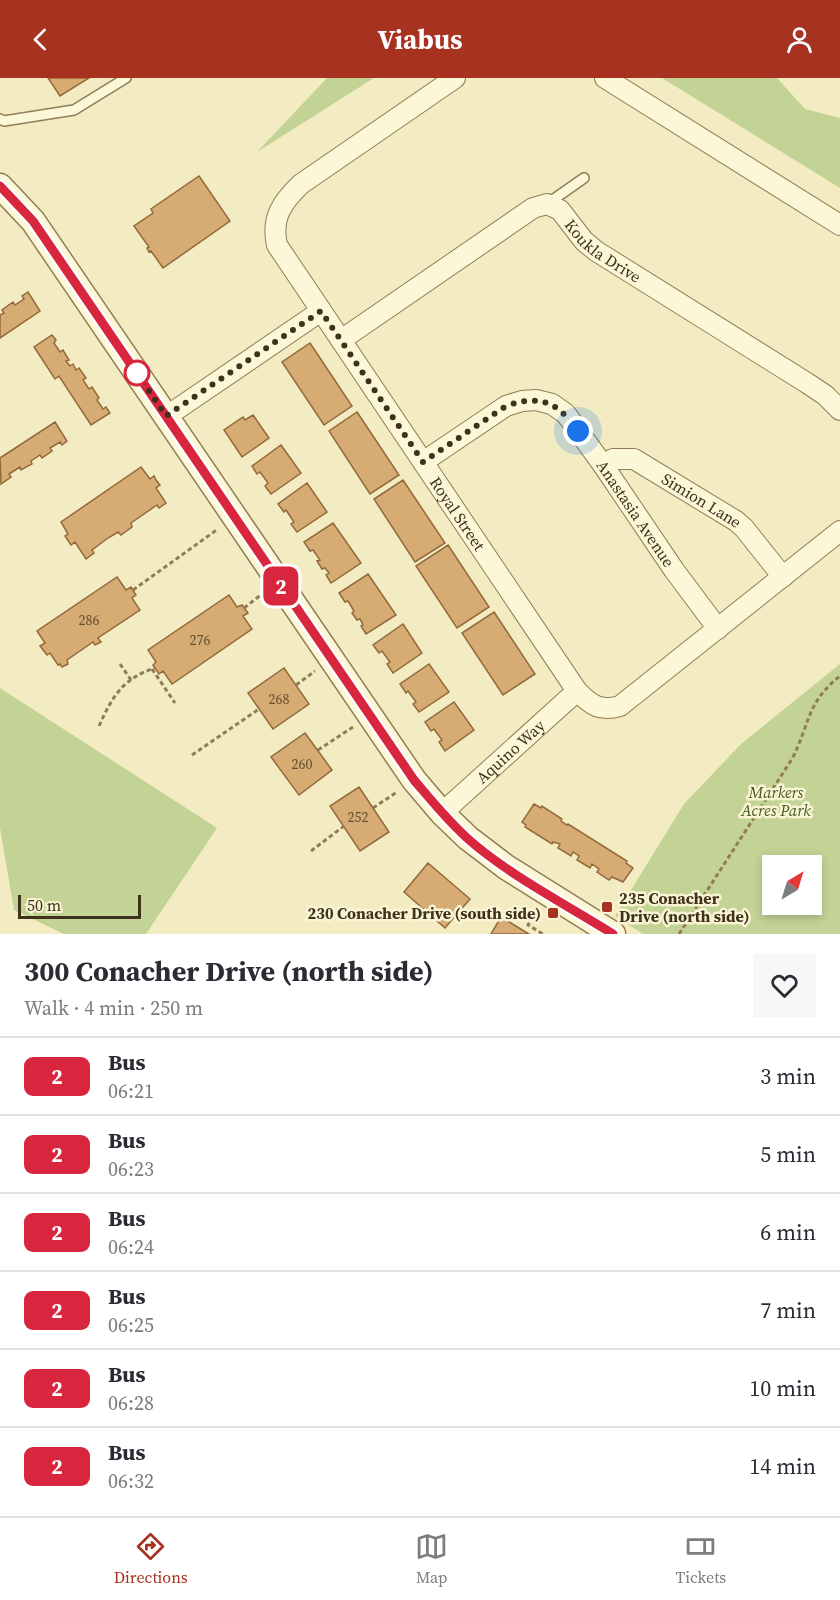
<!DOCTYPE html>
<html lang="en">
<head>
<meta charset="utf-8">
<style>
  :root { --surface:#fff; --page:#f7f7f7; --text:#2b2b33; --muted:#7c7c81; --line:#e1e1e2; --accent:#a6321f }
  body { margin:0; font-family:"Source Serif 4",serif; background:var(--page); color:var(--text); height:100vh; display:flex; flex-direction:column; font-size:22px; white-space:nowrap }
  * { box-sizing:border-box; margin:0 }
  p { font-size:20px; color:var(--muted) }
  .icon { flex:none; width:33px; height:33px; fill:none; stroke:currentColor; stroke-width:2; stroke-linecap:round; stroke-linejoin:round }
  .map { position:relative; height:856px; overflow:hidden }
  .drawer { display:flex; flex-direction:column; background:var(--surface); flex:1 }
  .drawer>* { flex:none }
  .badge { padding:0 12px; border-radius:9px; font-size:21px; line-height:39px }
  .needle { width:39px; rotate:38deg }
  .fabs { position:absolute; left:762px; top:777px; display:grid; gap:12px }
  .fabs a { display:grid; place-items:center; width:60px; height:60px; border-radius:0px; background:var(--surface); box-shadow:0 3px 9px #0003; font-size:30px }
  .scale { position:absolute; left:18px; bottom:15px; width:123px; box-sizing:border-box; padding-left:6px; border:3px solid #3e321d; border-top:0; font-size:16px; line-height:21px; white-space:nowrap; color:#3e321d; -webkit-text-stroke:4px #f9f4d3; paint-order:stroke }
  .you { position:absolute; width:30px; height:30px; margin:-15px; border:4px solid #fff; border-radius:50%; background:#1a73e8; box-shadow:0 0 0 9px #1a73e833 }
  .map>.badge { position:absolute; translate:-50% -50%; box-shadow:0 0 0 3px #fff }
  .round { display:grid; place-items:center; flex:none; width:63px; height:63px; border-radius:0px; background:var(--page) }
  .summary { display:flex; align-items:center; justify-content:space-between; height:102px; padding:0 24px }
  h1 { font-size:28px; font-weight:700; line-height:45px }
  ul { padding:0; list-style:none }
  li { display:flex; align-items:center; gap:18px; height:78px; padding:0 24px; border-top:2px solid var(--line) }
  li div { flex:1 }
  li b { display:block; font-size:22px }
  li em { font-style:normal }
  li .badge { min-width:66px; font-weight:700; text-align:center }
  header { display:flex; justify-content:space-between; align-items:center; height:78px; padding:0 24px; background:var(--accent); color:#fff; font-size:27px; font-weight:700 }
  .tab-bar { display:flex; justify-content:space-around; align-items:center; height:84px; border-top:2px solid var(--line); background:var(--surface); font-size:16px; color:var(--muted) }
  .tab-bar a { display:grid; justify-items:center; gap:3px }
  .tab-bar .selected { color:var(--accent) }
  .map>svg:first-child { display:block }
</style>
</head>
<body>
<header><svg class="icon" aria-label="back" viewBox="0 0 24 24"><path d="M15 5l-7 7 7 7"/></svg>Viabus<svg class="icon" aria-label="person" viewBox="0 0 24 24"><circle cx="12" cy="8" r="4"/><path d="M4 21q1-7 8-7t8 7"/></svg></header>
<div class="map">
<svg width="840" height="856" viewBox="0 0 840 856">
  <rect width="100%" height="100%" fill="#f3ecc2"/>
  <path fill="#c3d395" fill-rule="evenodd" d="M 327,0 L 374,0 L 257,74 Z
    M 662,0 L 777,0 L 805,31 L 840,40 L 840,110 Z
    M 840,586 L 840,856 L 643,856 L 615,838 L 684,726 L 741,666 ZM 772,788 L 812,788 L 812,826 L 772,826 Z
    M 0,610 L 217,750 L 146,856 L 64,856 L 14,832 L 0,750 Z"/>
  <path fill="#d6ab74" stroke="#92693a" stroke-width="1.5" d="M 48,0 L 89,0 L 60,18 Z
    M 199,98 L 230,143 L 163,190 L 151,173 L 149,174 L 147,170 L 149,169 L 134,148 L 153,135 L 151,131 Z
    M 28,214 L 40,233 L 0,260 L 0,237 L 4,235 L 2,232 L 13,224 L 15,227 L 24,221 L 22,218 Z
    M 52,257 L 56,262 L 54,265 L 60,274 L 63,272 L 69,282 L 66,283 L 70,288 L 73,286 L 76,292 L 79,290 L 86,300 L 83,302 L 89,311 L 92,309 L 99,320 L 97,322 L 103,331 L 106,329 L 110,335 L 91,347 L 59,298 L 55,301 L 34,269 Z
    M 310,265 L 352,328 L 324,347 L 282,284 Z
    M 357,334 L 399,397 L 370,416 L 329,353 Z
    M 253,337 L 269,360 L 242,379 L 224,352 L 243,339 L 245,342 Z
    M 55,344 L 67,363 L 62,367 L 60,364 L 50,370 L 52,373 L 42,380 L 40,377 L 31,383 L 32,386 L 21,392 L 20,389 L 9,396 L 11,399 L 1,406 L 0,380 Z
    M 281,367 L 301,395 L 271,416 L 265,408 L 268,405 L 260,394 L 257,396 L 252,388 Z
    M 141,389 L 150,401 L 154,398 L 156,402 L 160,407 L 156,410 L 166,425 L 159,430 L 157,427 L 131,445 L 132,449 L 121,457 L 118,454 L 108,460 L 92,472 L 94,475 L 86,481 L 75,464 L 71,467 L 65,458 L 68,456 L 61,444 Z
    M 403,402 L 445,465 L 415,484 L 374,421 Z
    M 307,405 L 327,434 L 297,454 L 291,446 L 294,444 L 286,432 L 284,434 L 278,426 Z
    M 333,445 L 361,485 L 331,505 L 326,497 L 329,495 L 325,490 L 322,491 L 317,483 L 320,482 L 313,472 L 310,473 L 304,464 Z
    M 448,467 L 489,529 L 457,550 L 416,488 Z
    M 368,496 L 396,537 L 366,556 L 361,548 L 363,547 L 360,541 L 357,542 L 352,535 L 354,533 L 348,523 L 345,524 L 339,515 Z
    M 117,499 L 126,512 L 131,509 L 136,517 L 132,520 L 140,532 L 98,560 L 101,564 L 95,567 L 93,564 L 67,582 L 68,586 L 62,589 L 60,586 L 58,587 L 50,575 L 47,577 L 40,568 L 45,565 L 37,553 Z
    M 229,517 L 237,529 L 242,527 L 248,535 L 243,538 L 252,551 L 172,606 L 163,593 L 159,596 L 153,587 L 156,584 L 148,572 Z
    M 494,534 L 535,596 L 503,617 L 462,555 Z
    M 403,546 L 422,575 L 393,595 L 387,586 L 390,584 L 382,573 L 379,575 L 373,567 Z
    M 429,586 L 449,614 L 419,634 L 413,626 L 416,624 L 408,613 L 406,615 L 400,606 Z
    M 284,590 L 309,626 L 273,651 L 248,615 Z
    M 454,624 L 474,652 L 445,673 L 439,664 L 442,662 L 434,651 L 431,653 L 425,644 Z
    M 305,655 L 332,692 L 299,717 L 271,679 Z
    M 359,709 L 389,754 L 360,773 L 330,728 Z
    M 534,726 L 541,730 L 542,728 L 562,741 L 561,743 L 567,747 L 568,746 L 627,783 L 626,785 L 633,790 L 623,804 L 612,799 L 609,802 L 597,794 L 599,791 L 592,786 L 590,790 L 577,782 L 579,778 L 573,774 L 571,778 L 558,770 L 560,766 L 553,764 L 552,766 L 525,749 L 526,747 L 522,744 Z
    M 428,785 L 470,821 L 445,850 L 404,814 Z
    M 501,839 L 529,856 L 491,856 Z"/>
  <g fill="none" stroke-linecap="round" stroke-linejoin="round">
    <g stroke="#907d57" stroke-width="12">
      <path id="service" d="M 0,41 L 4,43 L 74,32 L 126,0
        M 547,126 L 584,100"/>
    </g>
    <g stroke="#907d57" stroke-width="22">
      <g id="minor">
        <path id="s1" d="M 455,0 L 301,106 C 282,124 271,140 277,167 L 577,613 C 591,627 600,634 620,628 L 840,453"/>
        <path d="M 605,0 L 840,147"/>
        <path id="s2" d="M 341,262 L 533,130 L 547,126 L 560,132 L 584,163 L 596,173 L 807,305 L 825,317 L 840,332"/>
        <path d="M 167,338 L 321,233"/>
        <path id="s3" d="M 423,384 L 506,328 L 522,323 L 536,322 L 552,326 L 566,336 L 603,387 L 674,492 L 718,551"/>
        <path id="s4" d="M 603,387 L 613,381 L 634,381 L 736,443 L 744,450 L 783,499"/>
        <path id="s5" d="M 442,735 L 577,613"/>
      </g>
    </g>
    <g stroke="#907d57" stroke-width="27">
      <path id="tertiary" d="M 0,108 L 33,143 L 414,702 L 442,735 L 468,760 L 506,789 L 613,856"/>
    </g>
    <path stroke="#907d57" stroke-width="3" stroke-dasharray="4.5 3" stroke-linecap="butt" d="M 133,512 L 218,451
      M 244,530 L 262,516
      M 120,586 L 131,602
      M 152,591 L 175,625
      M 296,607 L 315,593
      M 99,648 C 112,619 123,600 155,590
      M 318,672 L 353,649
      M 192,677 L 259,631
      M 373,730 L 397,714
      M 311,773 L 344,748
      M 537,832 L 528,847 L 543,856
      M 679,856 L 792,681 C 810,646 806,625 840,598"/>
    <use href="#service" stroke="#fcf7d7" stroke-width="9"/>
    <use href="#minor" stroke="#fcf7d7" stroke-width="20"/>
    <use href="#tertiary" stroke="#fcf7d7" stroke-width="24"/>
  </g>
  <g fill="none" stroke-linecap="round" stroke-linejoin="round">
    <g stroke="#fff" stroke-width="14">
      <path id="line" d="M 0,108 L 33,143 L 414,702 C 431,722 447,742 467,760 C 507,796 567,827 613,856"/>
    </g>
    <use href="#line" stroke="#d7263d" stroke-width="9"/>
    <path stroke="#3e321d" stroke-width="6" stroke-dasharray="0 10.8" d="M 137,295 L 166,338 L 321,233 L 423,384 L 506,328 C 541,316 557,324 578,353"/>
  </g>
  <circle fill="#fff" stroke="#d7263d" stroke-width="3" cx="137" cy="295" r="12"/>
  <g fill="#a6321f" stroke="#f9f4d3" stroke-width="2">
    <rect x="601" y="823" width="12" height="12" rx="3"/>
    <rect x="547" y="829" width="12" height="12" rx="3"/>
  </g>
  <g text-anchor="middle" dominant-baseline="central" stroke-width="5" stroke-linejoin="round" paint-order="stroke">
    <g font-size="14" fill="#645033">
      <text x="89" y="542">286</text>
      <text x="200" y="562">276</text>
      <text x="279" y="621">268</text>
      <text x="302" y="686">260</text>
      <text x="358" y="739">252</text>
    </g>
    <g font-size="16" fill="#3e321d" stroke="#f9f4d3">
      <text stroke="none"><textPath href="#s2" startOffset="322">Koukla Drive</textPath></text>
      <text stroke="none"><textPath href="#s4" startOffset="112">Simion Lane</textPath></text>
      <text stroke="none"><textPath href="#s3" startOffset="286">Anastasia Avenue</textPath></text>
      <text stroke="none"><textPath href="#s1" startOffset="580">Royal Street</textPath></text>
      <text stroke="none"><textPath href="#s5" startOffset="92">Aquino Way</textPath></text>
    </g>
    <g font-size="16" font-style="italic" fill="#455d21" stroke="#f9f4d3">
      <text x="776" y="714">Markers<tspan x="776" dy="18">Acres Park</tspan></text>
    </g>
    <g font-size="16" font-weight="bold" fill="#3e321d" stroke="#f9f4d3" text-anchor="start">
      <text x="619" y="820">235 Conacher<tspan x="619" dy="18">Drive (north side)</tspan></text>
      <text x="541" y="835" text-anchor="end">230 Conacher Drive (south side)</text>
    </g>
  </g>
</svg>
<div class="fabs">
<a><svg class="needle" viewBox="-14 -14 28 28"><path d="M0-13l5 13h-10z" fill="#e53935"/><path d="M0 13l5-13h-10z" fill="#7c7c81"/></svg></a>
</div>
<div class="scale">50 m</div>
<div class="you" style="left:578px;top:353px"></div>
<b class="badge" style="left:281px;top:508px;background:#d7263d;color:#fff">2</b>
</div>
<section class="drawer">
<div class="summary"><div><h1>300 Conacher Drive (north side)</h1><p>Walk · 4 min · 250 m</p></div><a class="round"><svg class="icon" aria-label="heart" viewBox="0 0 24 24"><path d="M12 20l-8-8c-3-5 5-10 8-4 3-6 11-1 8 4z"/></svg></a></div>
<ul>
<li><span class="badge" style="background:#d7263d;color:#fff">2</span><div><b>Bus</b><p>06:21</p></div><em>3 min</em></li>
<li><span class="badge" style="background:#d7263d;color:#fff">2</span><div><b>Bus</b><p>06:23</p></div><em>5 min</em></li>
<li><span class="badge" style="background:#d7263d;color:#fff">2</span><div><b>Bus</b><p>06:24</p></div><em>6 min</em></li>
<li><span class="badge" style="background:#d7263d;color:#fff">2</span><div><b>Bus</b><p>06:25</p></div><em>7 min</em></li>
<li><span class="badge" style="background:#d7263d;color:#fff">2</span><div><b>Bus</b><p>06:28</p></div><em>10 min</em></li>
<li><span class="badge" style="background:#d7263d;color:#fff">2</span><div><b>Bus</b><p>06:32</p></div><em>14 min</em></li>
</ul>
</section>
<nav class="tab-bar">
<a class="selected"><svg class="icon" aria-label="directions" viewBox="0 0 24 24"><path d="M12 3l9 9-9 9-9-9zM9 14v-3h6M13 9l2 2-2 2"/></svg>Directions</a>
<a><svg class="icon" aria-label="map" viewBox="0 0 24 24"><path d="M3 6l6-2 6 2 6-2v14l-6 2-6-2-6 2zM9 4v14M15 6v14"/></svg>Map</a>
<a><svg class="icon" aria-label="tickets" viewBox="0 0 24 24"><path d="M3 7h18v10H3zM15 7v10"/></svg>Tickets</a>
</nav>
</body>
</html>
